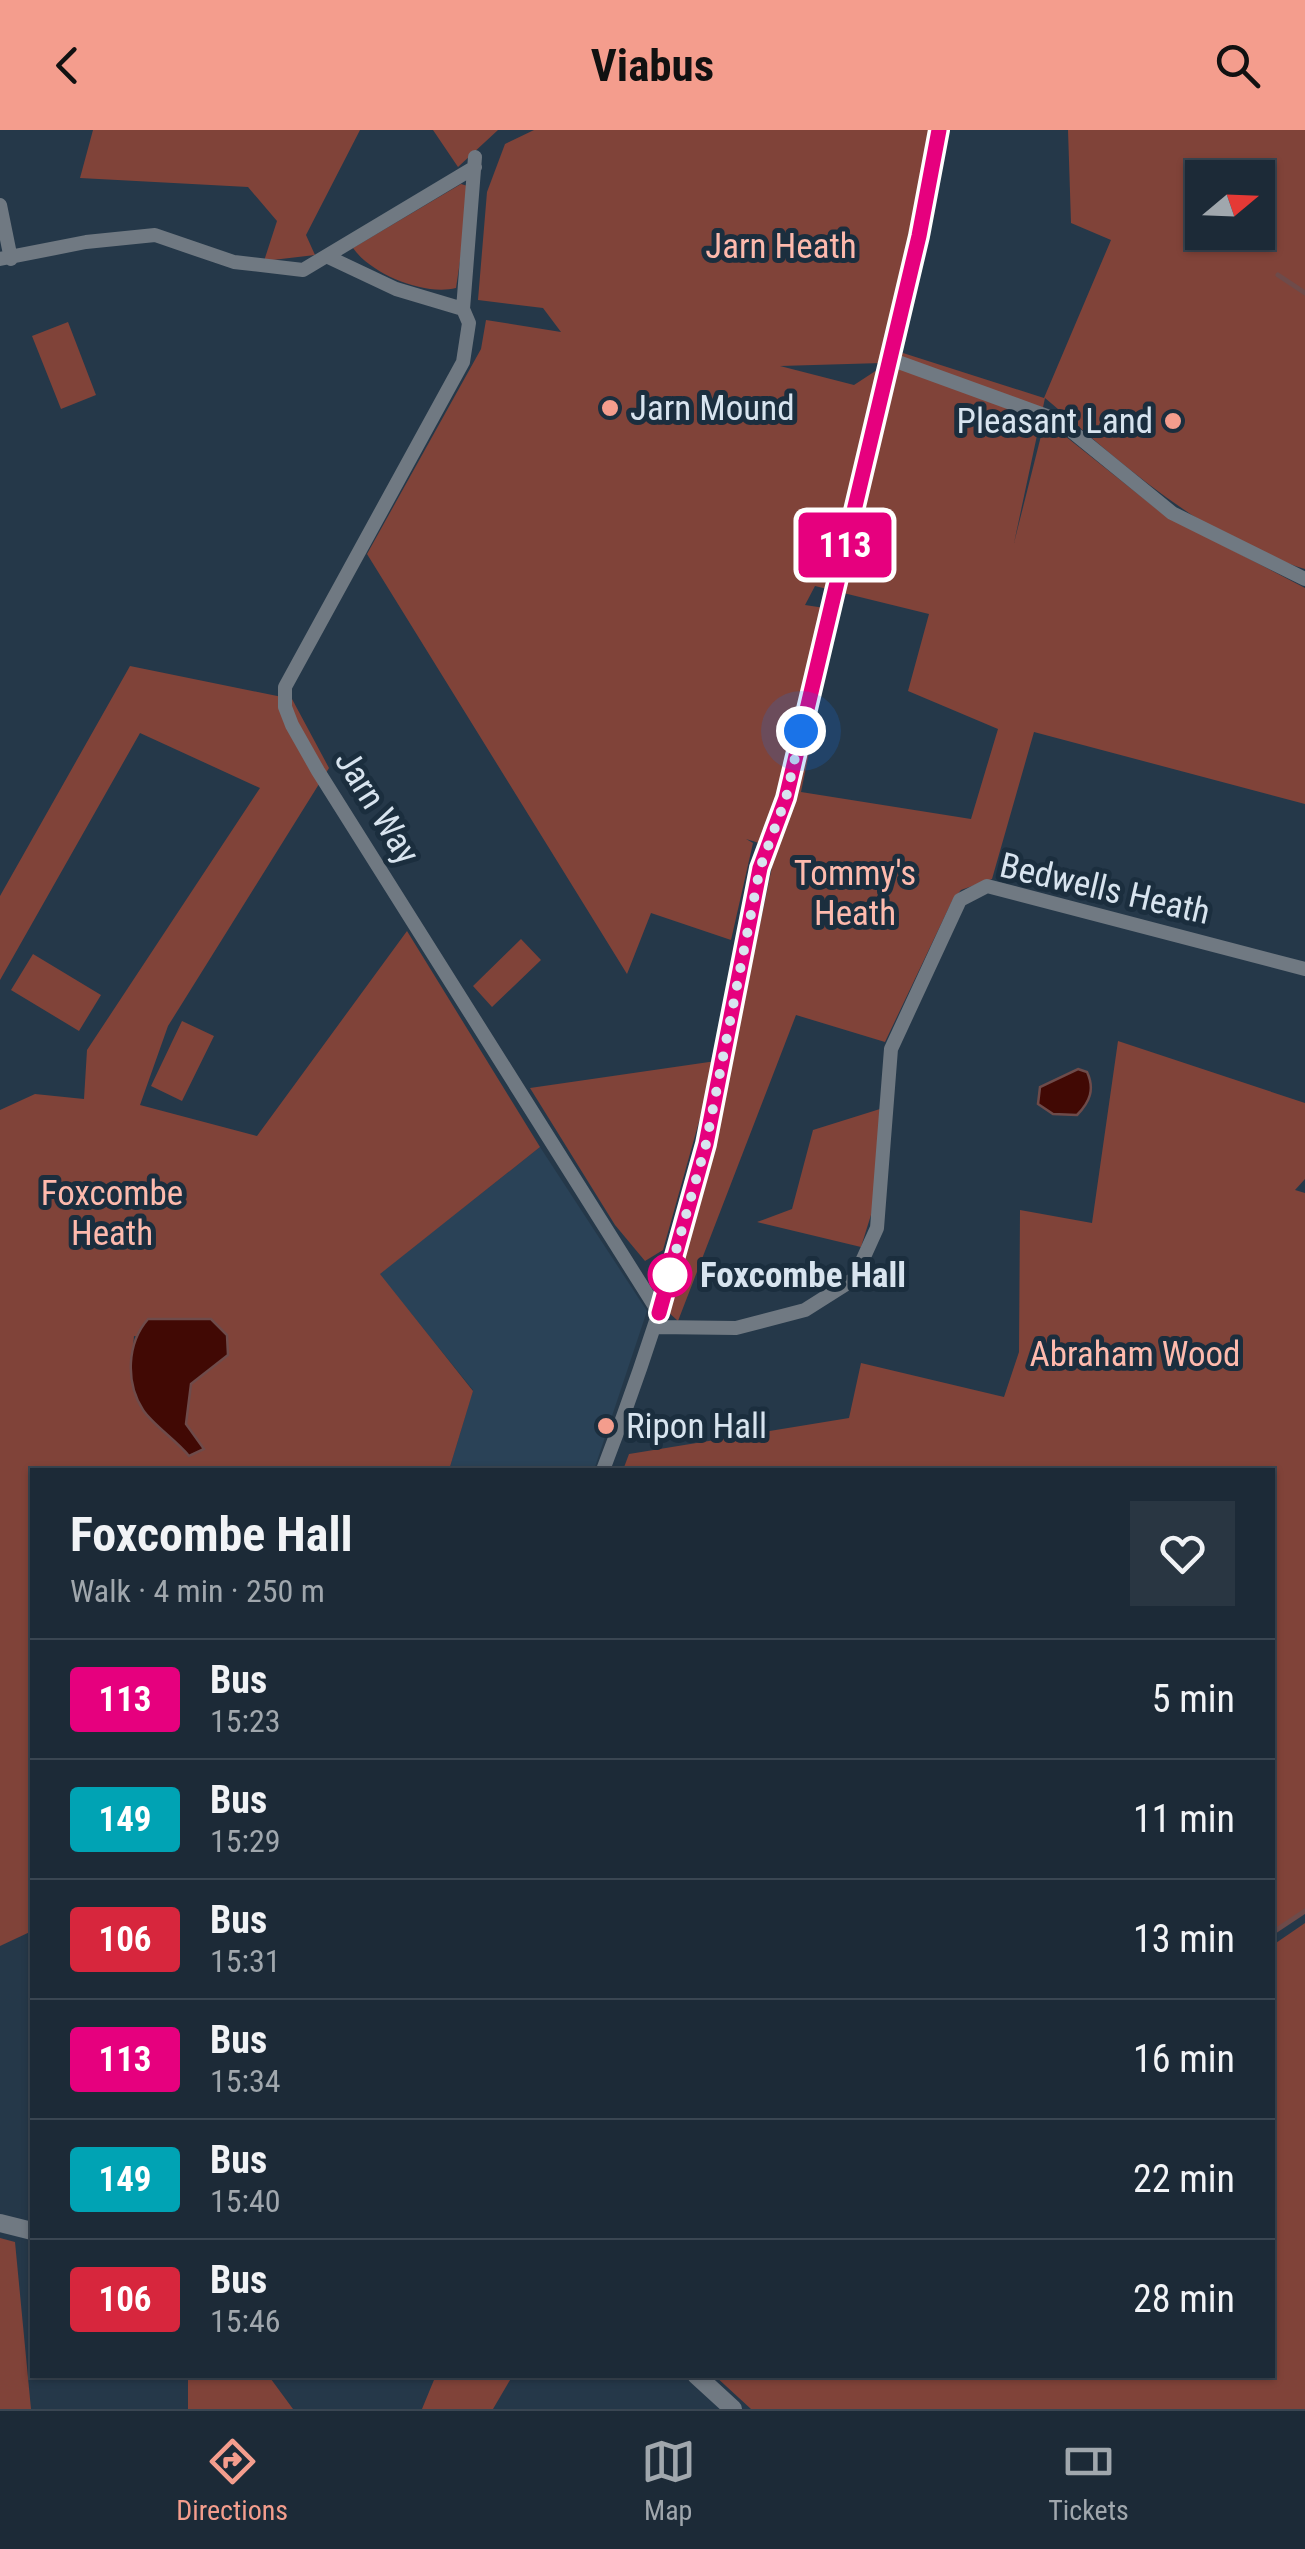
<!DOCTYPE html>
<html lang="en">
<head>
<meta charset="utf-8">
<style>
  :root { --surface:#1c2a37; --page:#293642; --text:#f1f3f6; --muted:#a0a7ad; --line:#3a4652; --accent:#f49d8d }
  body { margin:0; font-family:"Roboto Condensed",sans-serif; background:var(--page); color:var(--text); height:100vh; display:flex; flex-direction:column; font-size:38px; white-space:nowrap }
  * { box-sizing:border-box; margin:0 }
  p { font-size:32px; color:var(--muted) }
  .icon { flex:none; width:55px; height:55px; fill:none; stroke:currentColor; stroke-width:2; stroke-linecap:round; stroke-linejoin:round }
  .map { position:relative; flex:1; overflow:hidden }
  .drawer { position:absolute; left:30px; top:1338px; width:1245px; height:910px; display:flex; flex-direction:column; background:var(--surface); border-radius:0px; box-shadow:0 2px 8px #0004,0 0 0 2px var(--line) }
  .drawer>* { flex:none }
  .badge { padding:0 20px; border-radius:8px; font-size:35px; line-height:65px }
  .needle { width:65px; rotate:71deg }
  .tools { position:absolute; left:1185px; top:30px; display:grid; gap:20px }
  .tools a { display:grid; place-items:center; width:90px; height:90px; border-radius:0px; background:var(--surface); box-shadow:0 2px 8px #0004,0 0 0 2px var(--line); font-size:50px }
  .you { position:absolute; width:50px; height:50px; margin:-25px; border:8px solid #fff; border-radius:50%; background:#1a73e8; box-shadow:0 0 0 15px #1a73e833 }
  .map>.badge { position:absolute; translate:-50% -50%; box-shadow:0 0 0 5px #fff }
  .round { display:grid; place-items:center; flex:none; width:105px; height:105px; border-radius:0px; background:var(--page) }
  .headline { display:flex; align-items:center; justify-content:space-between; height:170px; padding:0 40px }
  h1 { font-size:48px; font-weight:700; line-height:75px }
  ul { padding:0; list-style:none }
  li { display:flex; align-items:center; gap:30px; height:120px; padding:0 40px; border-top:2px solid var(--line) }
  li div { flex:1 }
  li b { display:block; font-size:38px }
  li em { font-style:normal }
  li .badge { min-width:110px; font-weight:700; text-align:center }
  header { display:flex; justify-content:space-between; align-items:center; height:130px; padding:0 40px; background:var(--accent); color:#111; font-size:45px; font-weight:700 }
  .dock { display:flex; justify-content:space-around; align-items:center; height:140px; border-top:2px solid var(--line); background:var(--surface); font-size:28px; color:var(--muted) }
  .dock a { display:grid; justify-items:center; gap:5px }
  .dock .on { color:var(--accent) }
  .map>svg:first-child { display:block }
</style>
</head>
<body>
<header><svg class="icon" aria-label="back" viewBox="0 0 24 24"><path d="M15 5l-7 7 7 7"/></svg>Viabus<svg class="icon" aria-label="search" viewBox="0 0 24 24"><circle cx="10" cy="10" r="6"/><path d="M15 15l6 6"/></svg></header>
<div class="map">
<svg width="1305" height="2279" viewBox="0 0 1305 2279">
  <rect width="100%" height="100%" fill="#253849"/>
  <path fill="#2a4257" d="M 540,1017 L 647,1181 L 594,1340 L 449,1340 L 473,1260 L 379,1144 Z"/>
  <path fill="#804339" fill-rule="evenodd" d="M 93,0 L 360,0 L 306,105 L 315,125 L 264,131 L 277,91 L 248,57 L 80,48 Z
    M 433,0 L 498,0 L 458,37 Z
    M 534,0 L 933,0 L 882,233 L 780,236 L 854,255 L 903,223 L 1044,268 L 1111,110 L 1071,93 L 1068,0 L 1305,0 L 1305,439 C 1202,408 1125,336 1045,268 L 1014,413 L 1045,290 L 1163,384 L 1305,458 L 1305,674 L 1034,602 L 992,749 L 961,760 L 952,771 L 885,912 L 796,885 L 678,1191 L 667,1181 L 715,1008 L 776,718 L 746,709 L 753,713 L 731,810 L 651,783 L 627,844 L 367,424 L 481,219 L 486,190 L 561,202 L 543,178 L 478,170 L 487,62 L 505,14 ZM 1202,48 L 1258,48 L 1258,102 L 1202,102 ZM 815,456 L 929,484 L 908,561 L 998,599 L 971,689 L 801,662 L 838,480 L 805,475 Z
    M 461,54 L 471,57 L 456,158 C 424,166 371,144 353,118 Z
    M 68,192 L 96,265 L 61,279 L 32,206 Z
    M 130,536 L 292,569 L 329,638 L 168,896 L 140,975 L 257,1006 L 407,801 L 540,1017 L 380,1144 L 473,1261 L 449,1340 L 32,1340 L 32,1801 L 0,1816 L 0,980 L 35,964 L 84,969 L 87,920 L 260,658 L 140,603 L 0,850 L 0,766 ZM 134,1206 L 228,1225 L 191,1254 L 186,1294 L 189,1326 C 148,1276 127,1278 134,1206 Z
    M 521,809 L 541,830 L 492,877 L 473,856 Z
    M 33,824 L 101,865 L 79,901 L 11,860 Z
    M 182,891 L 214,906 L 182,971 L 151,956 Z
    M 1118,911 L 1305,973 L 1305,1049 L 1295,1060 L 1305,1063 L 1305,1781 L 1273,1803 L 1272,1340 L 623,1340 L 629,1324 L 849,1288 L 861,1233 L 1004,1267 L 1019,1222 L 1020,1080 L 1092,1093 Z
    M 716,931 L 663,1120 L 645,1131 L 615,1095 L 530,958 Z
    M 880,979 L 875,1072 L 861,1117 L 757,1092 L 792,1079 L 813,1000 Z
    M 1305,1793 L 1305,2279 L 751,2279 L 714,2245 L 1272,2245 L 1273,1815 Z
    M 0,2108 L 15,2112 L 31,2279 L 0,2279 Z
    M 188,2245 L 268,2245 L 293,2279 L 188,2279 Z
    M 436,2245 L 513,2245 L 493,2279 L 422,2279 Z"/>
  <path fill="#410904" stroke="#6e4b4a" stroke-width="2.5" d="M 1078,939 L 1087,942 C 1095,959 1090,972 1077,985 L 1053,984 L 1038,974 L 1040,957 Z
    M 148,1189 L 211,1189 L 227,1205 L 228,1225 L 191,1254 L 186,1294 L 204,1319 L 189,1326 C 177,1311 152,1294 143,1280 C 125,1252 127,1213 148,1189 Z"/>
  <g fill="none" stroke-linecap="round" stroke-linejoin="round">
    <path stroke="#6e4b4a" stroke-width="5" d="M 1278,145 L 1305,163
      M 1272,1803 L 1305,1781"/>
    <path stroke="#707982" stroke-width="14" d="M 475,27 L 463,179 L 469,193 L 463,232 L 285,557 L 285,577 L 292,595 L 318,641 L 659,1183
      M 0,75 L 11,129
      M 326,126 L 396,159 L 463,179
      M 0,129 L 86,112 L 155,105 L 234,132 L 303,140 L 475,37
      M 890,229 L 1058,290 L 1172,383 L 1305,449
      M 656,1197 L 736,1198 L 805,1180 L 854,1149 L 877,1098 L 891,919 L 960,770 L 987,756 L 1305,839
      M 603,1340 C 644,1234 679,1126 706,1015 C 735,899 745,781 785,668 L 919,106 L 939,0"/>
    <path stroke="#707982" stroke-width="18" d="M 0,2093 L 32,2101
      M 696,2245 L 733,2279"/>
  </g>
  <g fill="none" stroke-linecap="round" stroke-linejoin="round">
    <g stroke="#fff" stroke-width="22">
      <path id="line" d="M 659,1183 L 706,1014 L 760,738 L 786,668 L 919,106 L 939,0"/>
    </g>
    <use href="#line" stroke="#e6007e" stroke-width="15"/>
    <path stroke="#d8e4ef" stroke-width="10" stroke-dasharray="0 18" d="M 670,1145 L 668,1149 L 706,1014 L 760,738 L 786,668 L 801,601"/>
  </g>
  <g fill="#f49d8d" stroke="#1b2e3e" stroke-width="4">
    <circle cx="610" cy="278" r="10"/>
    <circle cx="1173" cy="291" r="10"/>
    <circle cx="606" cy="1296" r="10"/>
  </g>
  <circle fill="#fff" stroke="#e6007e" stroke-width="5" cx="670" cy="1145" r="20"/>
  <g text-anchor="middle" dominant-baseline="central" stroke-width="10" stroke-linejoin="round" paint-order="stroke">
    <g font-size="35" fill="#febaad" stroke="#1b2e3e">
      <text x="781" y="116">Jarn Heath</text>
      <text x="855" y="743">Tommy's<tspan x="855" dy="40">Heath</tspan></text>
      <text x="112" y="1063">Foxcombe<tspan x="112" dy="40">Heath</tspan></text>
      <text x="1135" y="1224">Abraham Wood</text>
    </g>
    <g font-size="35" fill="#d8e4ef" stroke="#1b2e3e" text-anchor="start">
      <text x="630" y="278">Jarn Mound</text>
      <text x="1153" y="291" text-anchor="end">Pleasant Land</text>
      <text x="626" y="1296">Ripon Hall</text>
    </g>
    <g font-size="35" fill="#d8e4ef" stroke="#1b2e3e">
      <text transform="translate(377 677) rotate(58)">Jarn Way</text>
      <text transform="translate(1105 759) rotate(13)">Bedwells Heath</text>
    </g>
    <g font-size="35" font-weight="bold" fill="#d8e4ef" stroke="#1b2e3e" text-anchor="start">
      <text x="700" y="1145">Foxcombe Hall</text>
    </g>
  </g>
</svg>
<div class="tools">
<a><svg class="needle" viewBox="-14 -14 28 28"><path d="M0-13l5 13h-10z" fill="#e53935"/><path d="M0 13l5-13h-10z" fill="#a0a7ad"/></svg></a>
</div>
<div class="you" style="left:801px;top:601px"></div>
<b class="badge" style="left:845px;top:415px;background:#e6007e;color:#fff">113</b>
<section class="drawer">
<div class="headline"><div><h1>Foxcombe Hall</h1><p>Walk · 4 min · 250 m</p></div><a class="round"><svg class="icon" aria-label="heart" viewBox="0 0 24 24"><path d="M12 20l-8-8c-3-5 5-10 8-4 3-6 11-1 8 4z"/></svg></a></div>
<ul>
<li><span class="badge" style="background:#e6007e;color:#fff">113</span><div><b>Bus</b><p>15:23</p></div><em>5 min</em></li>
<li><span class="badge" style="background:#00a3b4;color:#fff">149</span><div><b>Bus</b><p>15:29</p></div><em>11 min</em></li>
<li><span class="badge" style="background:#d7263d;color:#fff">106</span><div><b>Bus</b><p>15:31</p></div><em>13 min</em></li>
<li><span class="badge" style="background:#e6007e;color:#fff">113</span><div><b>Bus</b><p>15:34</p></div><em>16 min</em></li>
<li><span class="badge" style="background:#00a3b4;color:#fff">149</span><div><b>Bus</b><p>15:40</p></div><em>22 min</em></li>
<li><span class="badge" style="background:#d7263d;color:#fff">106</span><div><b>Bus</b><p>15:46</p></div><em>28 min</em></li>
</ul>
</section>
</div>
<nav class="dock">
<a class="on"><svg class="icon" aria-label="directions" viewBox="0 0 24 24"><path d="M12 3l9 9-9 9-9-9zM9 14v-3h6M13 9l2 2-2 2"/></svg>Directions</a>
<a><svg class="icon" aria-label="map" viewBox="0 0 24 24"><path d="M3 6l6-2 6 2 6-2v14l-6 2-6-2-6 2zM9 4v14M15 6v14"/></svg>Map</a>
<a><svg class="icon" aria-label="tickets" viewBox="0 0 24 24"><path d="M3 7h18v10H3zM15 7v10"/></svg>Tickets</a>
</nav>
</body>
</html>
